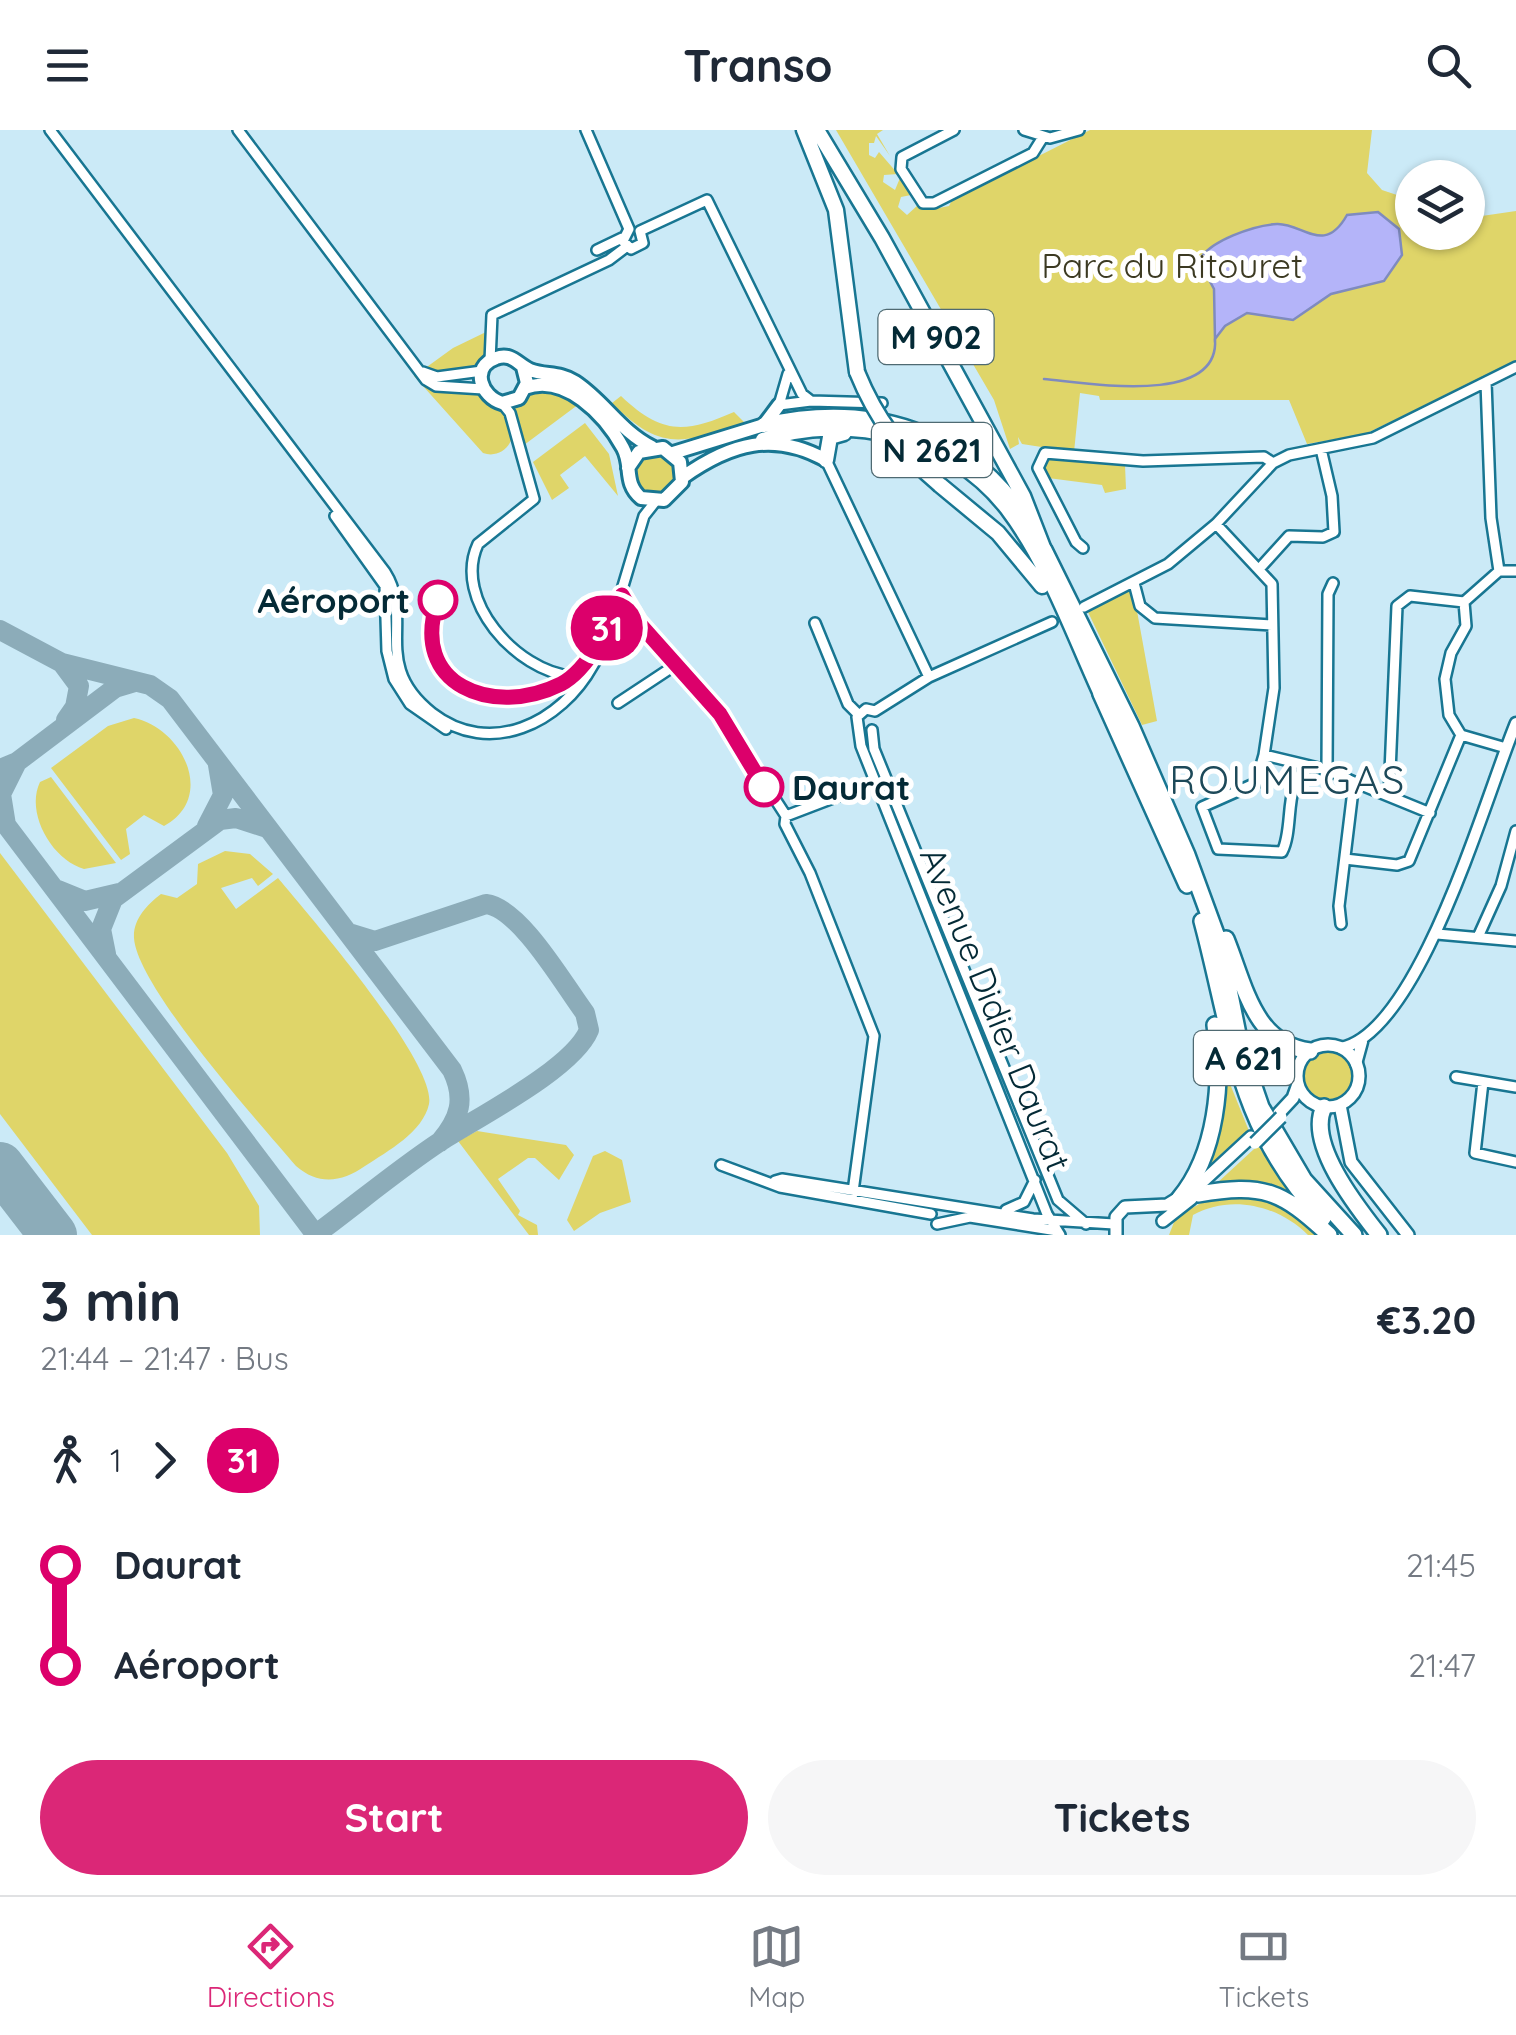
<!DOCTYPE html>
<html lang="en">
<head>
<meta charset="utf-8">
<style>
  :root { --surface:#fff; --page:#f6f6f7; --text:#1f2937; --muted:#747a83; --line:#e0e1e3; --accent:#db2777 }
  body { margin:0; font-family:Quicksand,sans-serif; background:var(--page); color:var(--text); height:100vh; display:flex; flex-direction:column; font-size:38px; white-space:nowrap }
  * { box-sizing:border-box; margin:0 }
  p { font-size:32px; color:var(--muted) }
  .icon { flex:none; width:55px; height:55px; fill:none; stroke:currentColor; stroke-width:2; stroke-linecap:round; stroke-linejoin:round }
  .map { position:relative; height:1105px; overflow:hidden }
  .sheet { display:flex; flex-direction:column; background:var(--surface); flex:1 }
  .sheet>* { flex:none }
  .badge { padding:0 20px; border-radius:32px; font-size:35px; line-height:65px }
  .buttons { position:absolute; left:1395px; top:30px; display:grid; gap:20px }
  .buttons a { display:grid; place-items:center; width:90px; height:90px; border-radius:50%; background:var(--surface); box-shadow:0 2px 8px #0004; font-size:50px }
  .map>.badge { position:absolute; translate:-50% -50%; box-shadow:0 0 0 5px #fff }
  .legs { display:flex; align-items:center; gap:15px; height:110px; padding:0 40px; font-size:32px }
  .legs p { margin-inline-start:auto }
  .head { display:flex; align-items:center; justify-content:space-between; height:170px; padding:0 40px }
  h1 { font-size:55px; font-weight:800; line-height:75px }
  .button { display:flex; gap:20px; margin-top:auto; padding:20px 40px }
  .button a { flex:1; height:115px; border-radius:60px; background:var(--accent); color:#fff; font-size:40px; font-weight:800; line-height:115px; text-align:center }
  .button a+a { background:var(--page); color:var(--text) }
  ul { padding:0 40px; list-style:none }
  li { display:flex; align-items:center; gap:35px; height:100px; font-size:38px }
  li i { display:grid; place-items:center; width:15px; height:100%; margin:0 12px; background:currentColor }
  li i::after { content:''; width:25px; height:25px; margin:-12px; border:8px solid; border-radius:50%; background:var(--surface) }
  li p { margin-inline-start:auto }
  li:first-child i { background:linear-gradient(#0000 50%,currentColor 0) }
  li:last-child i { background:linear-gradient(currentColor 50%,#0000 0) }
  header { display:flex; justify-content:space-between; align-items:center; height:130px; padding:0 40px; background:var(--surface); font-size:45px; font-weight:800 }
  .menu { display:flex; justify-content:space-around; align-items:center; height:140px; border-top:2px solid var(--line); background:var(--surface); font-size:28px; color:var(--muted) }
  .menu a { display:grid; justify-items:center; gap:5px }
  .menu .on { color:var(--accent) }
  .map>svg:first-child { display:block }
</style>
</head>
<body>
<header><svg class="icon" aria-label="menu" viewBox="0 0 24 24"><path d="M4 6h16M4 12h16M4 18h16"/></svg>Transo<svg class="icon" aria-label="search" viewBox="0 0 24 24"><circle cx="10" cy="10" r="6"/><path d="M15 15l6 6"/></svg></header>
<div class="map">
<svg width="1516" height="1105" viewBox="0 0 1516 1105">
  <rect width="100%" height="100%" fill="#cbeaf7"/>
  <path fill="#dfd569" d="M 836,0 L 883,0 L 877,4 L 890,26 L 876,6 L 874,13 L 869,13 L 869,25 L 875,28 L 879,22 L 898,44 L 884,45 L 883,52 L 895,60 L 900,48 L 911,65 L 901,67 L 898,77 L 907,85 L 918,75 L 929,80 L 949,76 L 952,70 L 1090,0 L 1372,0 L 1367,43 L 1382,60 L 1412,70 L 1412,102 L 1468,102 L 1468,88 L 1516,81 L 1516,232 L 1365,304 L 1307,314 L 1289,270 L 1100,270 L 1099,266 L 1080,263 L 1074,322 L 1022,314 L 1018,307 L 1019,314 L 1010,319 L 994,270 Z
    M 486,202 L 489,222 L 473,240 L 436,244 L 424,239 L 453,218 Z
    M 418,244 L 423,250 C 459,258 501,264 513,303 C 511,319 497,328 483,323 L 414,246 Z
    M 551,257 L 579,274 L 524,315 L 512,278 L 530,263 Z
    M 621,266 C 661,304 684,304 734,282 L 745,293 C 684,313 661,323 612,273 Z
    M 585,293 L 609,324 L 618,366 L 585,326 L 560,345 L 569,358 L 552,370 L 533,332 Z
    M635 344a21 21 0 1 1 42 0a21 21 0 1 1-42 0Z
    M 1050,327 L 1125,335 L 1126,359 L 1105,363 L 1102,355 L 1048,348 L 1041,335 Z
    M 1133,459 L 1157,591 L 1142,595 L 1088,482 Z
    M 134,588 C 182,598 217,667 164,696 L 144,685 L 126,699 L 130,724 L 121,730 L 51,638 L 108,596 Z
    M 51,647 L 116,733 L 84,739 C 52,730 25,683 40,652 Z
    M 225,721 L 250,724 L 273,744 L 258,756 L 252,748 L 221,758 L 236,779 L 278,748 C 308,784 437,933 429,974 C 423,1002 388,1021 365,1036 C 342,1052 319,1056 296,1036 C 261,995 137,857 134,808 C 133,789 147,775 161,764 L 177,768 L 197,754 L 198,734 Z
    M 0,723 L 227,1023 L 259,1076 L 260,1105 L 92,1105 L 0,984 Z
    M1302 947a25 25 0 1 1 50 0a25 25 0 1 1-50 0Z
    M 1224,939 L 1249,1001 L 1201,1042 Z
    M 477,1001 L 566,1015 L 574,1025 L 559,1050 L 535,1028 L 528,1028 L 498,1049 L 520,1081 L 518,1085 L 537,1095 L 538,1105 L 529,1105 L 458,1011 Z
    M 1259,1017 L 1289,1063 L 1216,1054 L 1254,1019 Z
    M 605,1021 L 622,1030 L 631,1072 L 600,1083 L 574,1101 L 567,1090 L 593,1026 Z
    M 1219,1063 L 1275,1069 L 1321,1105 L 1308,1105 C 1278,1075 1230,1064 1193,1085 L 1189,1105 L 1169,1105 L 1176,1087 Z"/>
  <path fill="#b4b4f9" stroke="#7f8bbe" stroke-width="2.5" d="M 1378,82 L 1399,99 L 1402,125 L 1384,151 L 1331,164 L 1293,190 L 1247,183 L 1225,196 L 1215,209 L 1214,159 L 1199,131 C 1208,111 1255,95 1277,94 C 1303,93 1324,126 1347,85 Z"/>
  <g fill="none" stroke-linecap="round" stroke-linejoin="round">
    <path stroke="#7f8bbe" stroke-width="2.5" d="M 1044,249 C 1082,252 1220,278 1215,209"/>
    <path stroke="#8cacb9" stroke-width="20" d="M 0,500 L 62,533 L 150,555 L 170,569 L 452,940 C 466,969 460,988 440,1012
      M 62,533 L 79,556 L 75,577 L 66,590
      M 0,639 L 17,632 L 115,558 L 135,552
      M 0,687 L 316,1105
      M 6,695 L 1,664 L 17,632
      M 207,696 L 223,665 L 218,635
      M 58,760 L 85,771 L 119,763
      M 106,824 L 101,799 L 113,769 L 220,690 L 236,688 L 267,698
      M 315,1105 C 357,1074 397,1040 441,1011 C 478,987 573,939 589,900 L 585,883 C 564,855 520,778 486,774 L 375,811 L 349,803"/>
    <path stroke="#8cacb9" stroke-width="48" d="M 0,1036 L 53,1105"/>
    <g stroke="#187692" stroke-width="14">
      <path id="minor" d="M 50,0 L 385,442 C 415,489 370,534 432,583 C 490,628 561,593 593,535 C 601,522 611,509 611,493
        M 238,0 L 426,250 L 436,256 L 483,259
        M 586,0 L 629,99
        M 954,0 L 902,27 L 901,39 L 923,73 L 934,73 L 1033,23 L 1043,7
        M 1024,0 L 1050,8 L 1079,0
        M 629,99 L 623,111 L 631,119 L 643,113 L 640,101
        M 640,101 L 707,70 L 802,264 L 811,271 L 882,273
        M 597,120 L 622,108
        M 490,231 L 492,185 L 609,130 L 626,117
        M 423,242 L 437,247 L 482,241
        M 788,244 L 779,275 L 811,271
        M 1486,252 L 1491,388 L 1499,441
        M 502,273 L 510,283 L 534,369 L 478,414 C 452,470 517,541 571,546 L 614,486 L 644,386 L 655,372
        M 826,330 L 929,547
        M 335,386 L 385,456 L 387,521 L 394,549 L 410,574 L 446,599
        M 1216,394 L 1272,454 L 1274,558 L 1264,625 L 1327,640
        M 1083,418 L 1076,412 L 1038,338 L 1045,323 L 1143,331 L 1264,327 L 1273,333
        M 1260,438 L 1289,406 L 1323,407 L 1334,402 L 1332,366 L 1321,319
        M 1499,441 L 1464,472 L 1466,496 L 1451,523 L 1445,549 L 1449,585 L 1461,605 L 1506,618
        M 1499,441 L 1516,441
        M 1134,453 L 1140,476 L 1155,488 L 1272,495
        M 1333,453 L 1328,464 L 1327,640 L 1354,652 L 1339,776 L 1341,794
        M 622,465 L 638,492 L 720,584 L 786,686 L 785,694 L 810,743 L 874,906 L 852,1069
        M 1084,477 L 1168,434 L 1216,394 L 1273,333 L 1289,325 L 1373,308 L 1516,237
        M 815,493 L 848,574 L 858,584
        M 618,573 L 677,534
        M 875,581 L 866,579 L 857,587 L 861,616 L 1047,1084 L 1060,1105
        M 875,581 L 929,547 L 1052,492
        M 872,600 L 874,619 L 1058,1070 L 1086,1094
        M 1264,625 L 1256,653 L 1202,677 L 1218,719 L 1282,722 C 1295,697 1282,651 1310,636
        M 1354,652 L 1430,683
        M 1389,666 L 1397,476 L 1410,466 L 1464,472
        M 786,686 L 875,652
        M 1345,729 L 1397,735 L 1409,731 L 1461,605
        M 1437,804 L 1516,811
        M 1478,807 L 1501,756 L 1516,701
        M 1456,947 L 1516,957
        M 1483,952 L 1475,1023 L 1516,1032
        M 721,1035 L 780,1057 L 931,1084
        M 775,1051 L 782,1049 L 1033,1089 L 1114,1094
        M 1006,1080 L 1024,1072 L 1035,1050
        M 937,1094 L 970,1087 L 1057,1101"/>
    </g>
    <g stroke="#187692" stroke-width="15">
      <path id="tertiary" d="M 1341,918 C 1420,902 1486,665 1516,593
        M 1356,934 L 1362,912"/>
    </g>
    <g stroke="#187692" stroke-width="16">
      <path id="secondary" d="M1297 946a31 31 0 1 1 62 0a31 31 0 1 1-62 0Z
        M 1340,975 L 1351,1032 L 1408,1105
        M 1279,983 L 1293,968 L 1298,954
        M 1163,1091 L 1191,1069
        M 1116,1105 L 1116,1087 L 1125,1077 L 1167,1075 L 1198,1056 L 1251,1007"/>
    </g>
    <g stroke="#187692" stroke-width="18">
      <path id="primary" d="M 523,237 L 527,253 L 519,268 L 502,273 C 481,267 470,237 496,228 C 512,222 518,235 530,240 C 545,246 560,242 575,252 C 604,271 620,301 652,317
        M 525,258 C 565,243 605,285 623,318 C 633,336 623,353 641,368 L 664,370 L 682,352 L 680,332 L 663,318 L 639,322 L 628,338
        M 673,323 L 764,295 L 779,275
        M 683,347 C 731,313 774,301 826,330"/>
    </g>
    <g stroke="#187692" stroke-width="19">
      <path id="trunk" d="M 804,0 L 836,80 L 857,242
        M 817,0 L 882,108 L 1023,366 L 1044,420
        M 764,295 C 869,271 969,299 1028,394
        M 763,310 C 848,282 950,305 1007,378 C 1048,432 1073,503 1101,564
        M 826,330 L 830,307 L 844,303
        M 940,355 L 998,403 L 1042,456"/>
    </g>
    <g stroke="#187692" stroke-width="20">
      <path id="motorway" d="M 1044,420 L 1131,596 L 1187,725 L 1220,815 L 1241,919 L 1261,977 L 1304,1050 L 1354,1105
        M 1101,564 L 1187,755
        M 1202,791 C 1232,903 1237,999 1323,1088
        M 1226,809 C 1245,856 1254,914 1310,921
        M 1324,977 C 1306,1013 1357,1077 1379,1105
        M 1198,1064 C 1263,1053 1281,1060 1329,1105
        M 1179,1069 C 1217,1024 1223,951 1215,895"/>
    </g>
    <use href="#minor" stroke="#fff" stroke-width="9"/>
    <use href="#tertiary" stroke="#fff" stroke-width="10"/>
    <use href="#secondary" stroke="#fff" stroke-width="11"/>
    <use href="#primary" stroke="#fff" stroke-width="12"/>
    <use href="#trunk" stroke="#fff" stroke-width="14"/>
    <use href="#motorway" stroke="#fff" stroke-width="15"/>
    <g stroke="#187692" stroke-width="16" stroke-linecap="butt">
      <path id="secondary-bridge" d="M 1255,1013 L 1281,987"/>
    </g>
    <g stroke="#187692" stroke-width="19" stroke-linecap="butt">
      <path id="trunk-bridge" d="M 857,242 C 876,289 902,323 940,355"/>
    </g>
    <use href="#secondary-bridge" stroke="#fff" stroke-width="11"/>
    <use href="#trunk-bridge" stroke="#fff" stroke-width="14"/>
  </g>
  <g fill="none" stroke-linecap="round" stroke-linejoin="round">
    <g stroke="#fff" stroke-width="22">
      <path id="line-1" d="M 438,470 C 408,555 493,588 561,554 C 588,540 612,493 622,465 L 638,492 L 720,584 L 764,657"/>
    </g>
    <use href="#line-1" stroke="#dc006b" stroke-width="15"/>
  </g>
  <g fill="#fff" stroke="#dc006b" stroke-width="5">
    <circle cx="438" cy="470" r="18"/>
    <circle cx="764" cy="657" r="18"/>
  </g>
  <g text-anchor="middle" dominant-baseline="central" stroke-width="10" stroke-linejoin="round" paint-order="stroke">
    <g fill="#fff" stroke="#4f6a72" stroke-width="2.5">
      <rect x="878.5" y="180" width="115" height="54" rx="8"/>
      <rect x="872" y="293" width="120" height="54" rx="8"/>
      <rect x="1194" y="901" width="100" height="54" rx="8"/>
    </g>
    <g font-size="32" font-weight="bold" fill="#042a36">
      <text x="936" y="207">M 902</text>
      <text x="932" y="320">N 2621</text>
      <text x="1244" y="928">A 621</text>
    </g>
    <g font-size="35" fill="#3c3a22" stroke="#fff">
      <text x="1172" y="135">Parc du Ritouret</text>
    </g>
    <g font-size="35" font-weight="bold" fill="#042a36" stroke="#fff" text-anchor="end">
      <text x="410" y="470">Aéroport</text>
      <text x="792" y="657" text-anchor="start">Daurat</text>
    </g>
    <g font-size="35" fill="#042a36" stroke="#fff">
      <text transform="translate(996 879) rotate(68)">Avenue Didier Daurat</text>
    </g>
    <g font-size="40" letter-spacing="2.5" fill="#1d4959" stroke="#fff">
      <text x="1288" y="649">ROUMEGAS</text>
    </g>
  </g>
</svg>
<div class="buttons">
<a><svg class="icon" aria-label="layers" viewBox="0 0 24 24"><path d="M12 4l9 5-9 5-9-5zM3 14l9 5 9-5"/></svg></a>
</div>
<b class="badge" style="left:607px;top:498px;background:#dc006b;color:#fff">31</b>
</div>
<section class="sheet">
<div class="head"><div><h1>3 min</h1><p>21:44 – 21:47 · Bus</p></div><b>€3.20</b></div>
<div class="legs"><svg class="icon" aria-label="walk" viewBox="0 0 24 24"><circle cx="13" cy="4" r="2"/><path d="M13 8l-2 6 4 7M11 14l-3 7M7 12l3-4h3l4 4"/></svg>1<svg class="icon" aria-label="forward" viewBox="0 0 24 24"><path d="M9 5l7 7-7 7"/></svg><b class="badge" style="background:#dc006b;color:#fff">31</b></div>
<ul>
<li><i style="color:#dc006b"></i><b>Daurat</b><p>21:45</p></li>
<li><i style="color:#dc006b"></i><b>Aéroport</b><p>21:47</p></li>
</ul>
<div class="button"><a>Start</a><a>Tickets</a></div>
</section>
<nav class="menu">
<a class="on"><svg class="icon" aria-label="directions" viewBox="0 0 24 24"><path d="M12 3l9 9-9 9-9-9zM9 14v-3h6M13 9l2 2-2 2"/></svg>Directions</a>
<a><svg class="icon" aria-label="map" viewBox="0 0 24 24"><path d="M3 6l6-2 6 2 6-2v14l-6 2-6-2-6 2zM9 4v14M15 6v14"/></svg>Map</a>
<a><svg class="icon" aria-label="tickets" viewBox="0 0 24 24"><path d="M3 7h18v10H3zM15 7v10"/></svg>Tickets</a>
</nav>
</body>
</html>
